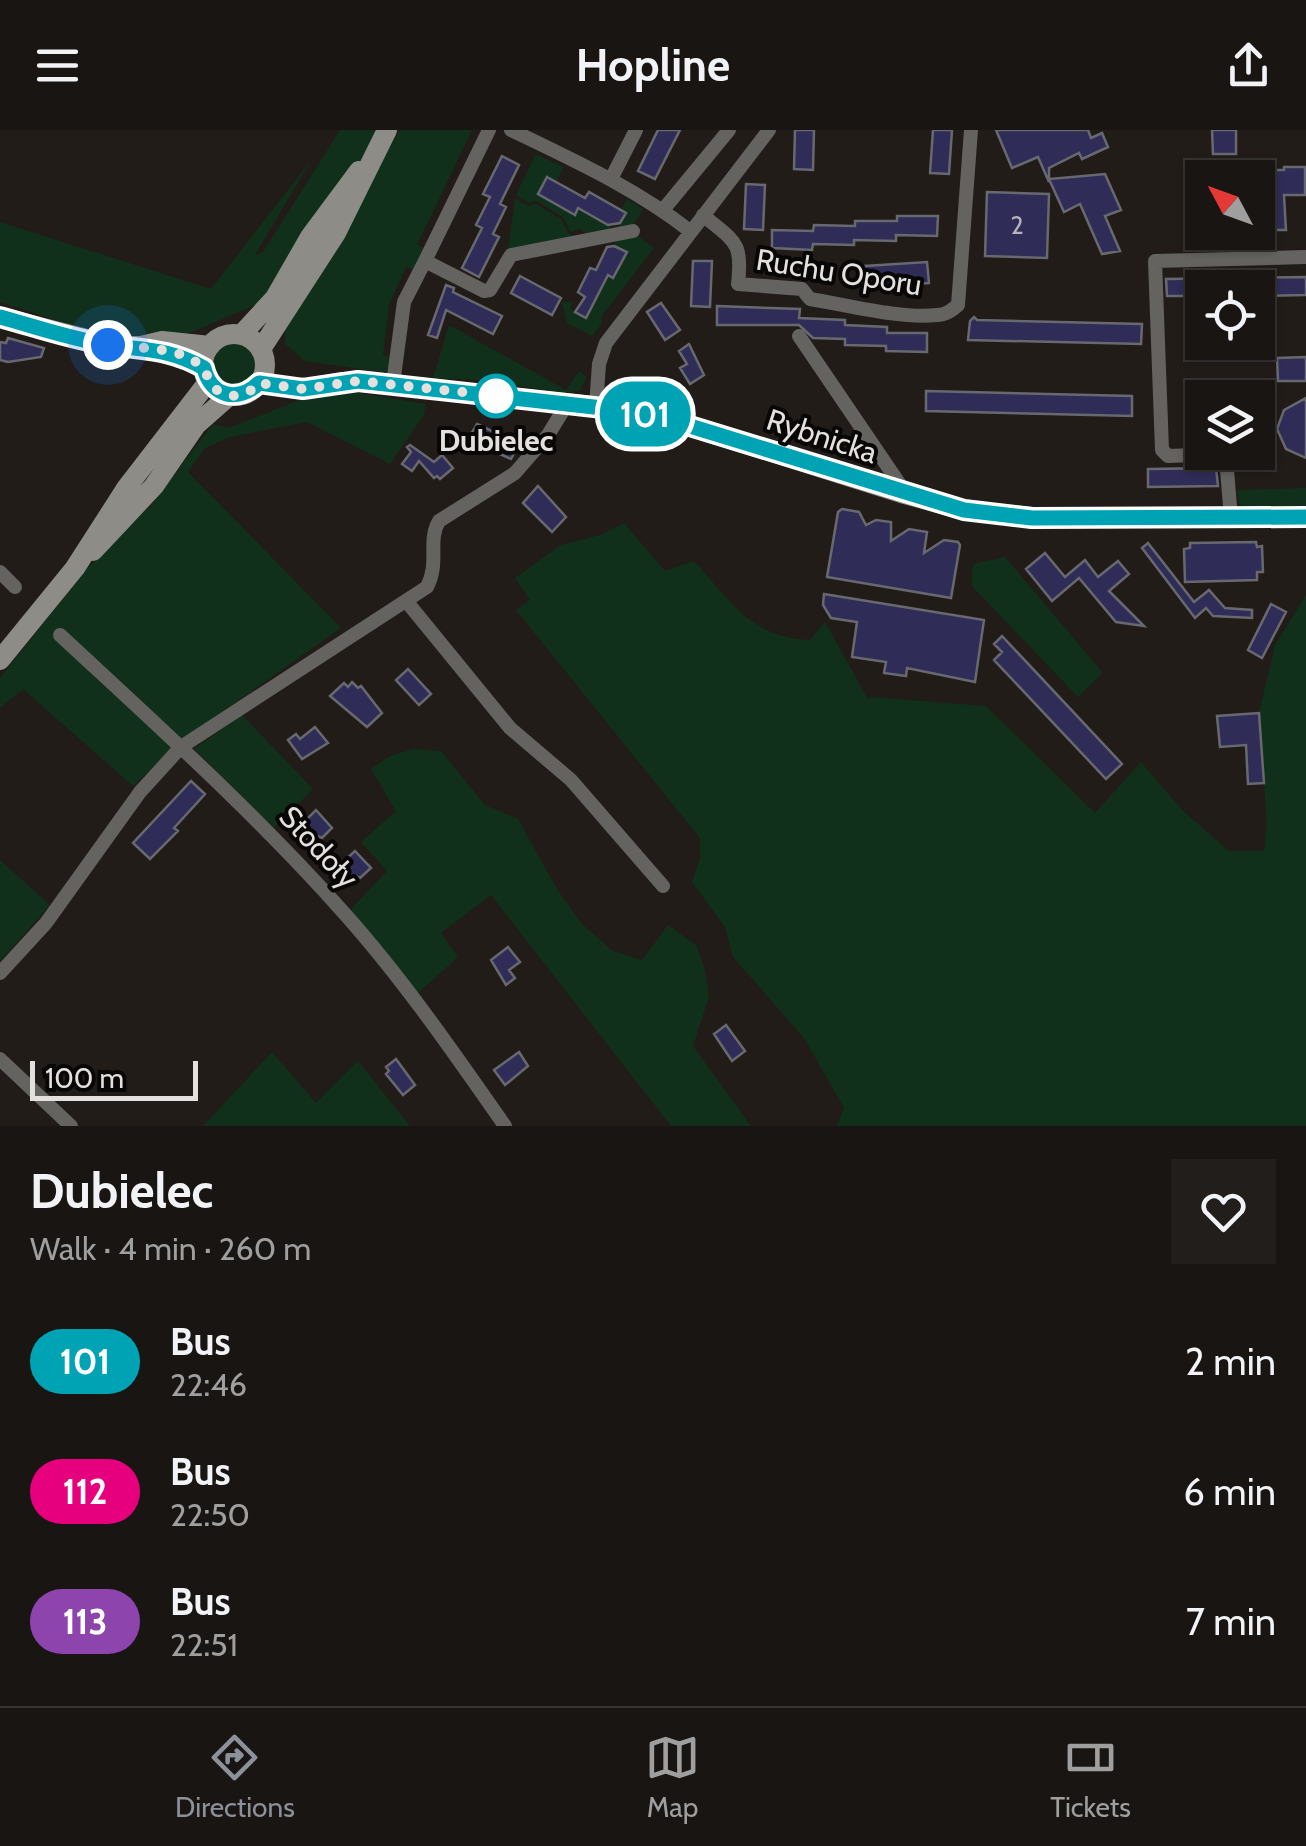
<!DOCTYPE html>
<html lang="en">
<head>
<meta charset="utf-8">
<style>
  :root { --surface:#191512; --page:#221e1b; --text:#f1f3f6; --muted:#9f9f9f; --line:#373432; --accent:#8c9099 }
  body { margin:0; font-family:Cabin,sans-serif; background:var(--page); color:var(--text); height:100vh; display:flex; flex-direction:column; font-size:38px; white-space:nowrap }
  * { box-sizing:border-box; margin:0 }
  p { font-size:32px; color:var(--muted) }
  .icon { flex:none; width:55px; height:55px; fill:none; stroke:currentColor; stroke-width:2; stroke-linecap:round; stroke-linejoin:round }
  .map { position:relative; height:996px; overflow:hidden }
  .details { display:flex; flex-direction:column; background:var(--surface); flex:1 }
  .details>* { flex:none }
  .badge { padding:0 20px; border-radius:32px; font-size:35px; line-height:65px }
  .needle { width:65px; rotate:311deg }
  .fabs { position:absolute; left:1185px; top:30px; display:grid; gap:20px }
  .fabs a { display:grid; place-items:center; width:90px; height:90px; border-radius:0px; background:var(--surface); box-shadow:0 2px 8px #0004,0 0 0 2px var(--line); font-size:50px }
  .scale { position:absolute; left:30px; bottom:25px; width:168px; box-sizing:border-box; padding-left:10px; border:5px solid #e4e0dd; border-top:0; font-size:28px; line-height:35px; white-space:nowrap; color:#e4e0dd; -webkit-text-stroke:8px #090706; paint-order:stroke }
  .you { position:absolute; width:50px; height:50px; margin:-25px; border:8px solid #fff; border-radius:50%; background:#1a73e8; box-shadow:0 0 0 15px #1a73e833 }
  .map>.badge { position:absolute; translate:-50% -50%; box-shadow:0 0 0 5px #fff }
  .round { display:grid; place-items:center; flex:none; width:105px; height:105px; border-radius:0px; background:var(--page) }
  .overview { display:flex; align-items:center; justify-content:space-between; height:170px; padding:0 30px }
  h1 { font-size:48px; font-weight:700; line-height:75px }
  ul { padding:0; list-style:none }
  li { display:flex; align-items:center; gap:30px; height:130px; padding:0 30px }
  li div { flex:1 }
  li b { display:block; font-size:38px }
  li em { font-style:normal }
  li .badge { min-width:110px; font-weight:700; text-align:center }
  header { display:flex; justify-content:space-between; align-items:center; height:130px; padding:0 30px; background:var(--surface); font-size:45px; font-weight:700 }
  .tab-bar { display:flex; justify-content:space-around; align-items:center; height:140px; border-top:2px solid var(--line); background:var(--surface); font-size:28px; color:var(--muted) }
  .tab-bar a { display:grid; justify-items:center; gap:5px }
  .tab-bar .on { color:var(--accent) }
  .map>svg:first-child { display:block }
</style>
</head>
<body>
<header><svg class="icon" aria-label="menu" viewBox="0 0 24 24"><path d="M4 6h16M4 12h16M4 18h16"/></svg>Hopline<svg class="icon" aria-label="share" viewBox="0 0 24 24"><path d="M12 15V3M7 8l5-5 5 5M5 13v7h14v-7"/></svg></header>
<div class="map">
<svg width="1306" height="996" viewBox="0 0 1306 996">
  <rect width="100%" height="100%" fill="#211c18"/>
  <path fill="#11301b" d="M 340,0 L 380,0 L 269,169 L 183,206 L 122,206 L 86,200 L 0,172 L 0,92 L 211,159 L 312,29 L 255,125 L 263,122 Z
    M 400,0 L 472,0 L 417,115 L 426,118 L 415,141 L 406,137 L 389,175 L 383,225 L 392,227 L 389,243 L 305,231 L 285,214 L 285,196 Z
    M 536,24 L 564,37 L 556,52 L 538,64 L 574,85 L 578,78 L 616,100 L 626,84 L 621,80 L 627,69 L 643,79 L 632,97 L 587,105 L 580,98 L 571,102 L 564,88 L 537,71 L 530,73 L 516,65 Z
    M 515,69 L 528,76 L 536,74 L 562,90 L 568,103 L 575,107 L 508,120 Z
    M 635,104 L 654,118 L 601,187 L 602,193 L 592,206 L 567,193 L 562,172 L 573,172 L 570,179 L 587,187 L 608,145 L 614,148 L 626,123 L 614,116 L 617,109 Z
    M 449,195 L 566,260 L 579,241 L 587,247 L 580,260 L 565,263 L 481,250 L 433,248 Z
    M212 235a23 23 0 1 1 46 0a23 23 0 1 1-46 0Z
    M 351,262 L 426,274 L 424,285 L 390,334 L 307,292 L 230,307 L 205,318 L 188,342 L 341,498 L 183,609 L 133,656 L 23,559 L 0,578 L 0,548 L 86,440 L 152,374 L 213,294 L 229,298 L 307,267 Z
    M 1306,358 L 1306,376 L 1245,378 L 1239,373 L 1238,360 Z
    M 624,393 L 665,441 L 694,431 C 731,471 751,508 810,510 L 825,492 L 869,571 L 869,567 L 986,576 L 1095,683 L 1141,632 L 1183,681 L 1229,721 L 1264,721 L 1267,695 L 1259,583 L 1275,515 L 1306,465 L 1306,996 L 837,996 L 844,978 L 804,908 L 733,827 L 725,797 L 692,752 L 700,728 L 700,708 L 516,480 L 530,470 L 515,448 L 561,415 L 600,405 Z
    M 1005,427 L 1103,543 L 1078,567 L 972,456 L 973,434 Z
    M 242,585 L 313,659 L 274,698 L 194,619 Z
    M 413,619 L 441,621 L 485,675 L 518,689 L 557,759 L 582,794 L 613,821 L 642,830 L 668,795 L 697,816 L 705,841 L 709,867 L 693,916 L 751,996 L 671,996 L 491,765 L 441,803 L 458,827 L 418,863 L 350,780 L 387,741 L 361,712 L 396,681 L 371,639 L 390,626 Z
    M 0,730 L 50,775 L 0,831 Z
    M 272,922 L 316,973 L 358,931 L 410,996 L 203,996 Z"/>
  <path fill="#2f2d57" stroke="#68686f" stroke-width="2.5" d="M 658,0 L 680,0 L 655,49 L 638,41 Z
    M 795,0 L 814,0 L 813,40 L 794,39 Z
    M 933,0 L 952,0 L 949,44 L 930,43 Z
    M 996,0 L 1088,0 L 1091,8 L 1102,3 L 1108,17 L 1082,29 L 1079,23 L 1049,38 L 1049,52 L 1038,27 L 1012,38 Z
    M 1212,0 L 1236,0 L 1236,24 L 1213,24 Z
    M 502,26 L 519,35 L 500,74 L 506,77 L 493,104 L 499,107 L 479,147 L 462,138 L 482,98 L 476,95 L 490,67 L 483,64 Z
    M 1284,37 L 1305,37 L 1305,65 L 1284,65 L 1286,100 L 1263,100 L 1261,40 L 1284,40 Z
    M 1105,44 L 1121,80 L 1105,86 L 1120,121 L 1102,124 L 1080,74 L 1064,82 L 1049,49 Z
    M 547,47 L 585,68 L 589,62 L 626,83 L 620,93 L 608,95 L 578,78 L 575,85 L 538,64 Z
    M 746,54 L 765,55 L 763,100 L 744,99 Z
    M 987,62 L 1049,64 L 1047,128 L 985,126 Z
    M 897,86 L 938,86 L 937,106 L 896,105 L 896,111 L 854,110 L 854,115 L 813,114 L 812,120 L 772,118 L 772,100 L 813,101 L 814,95 L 855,96 L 855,91 L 897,91 Z
    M 614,116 L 627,122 L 613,148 L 608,145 L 586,188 L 575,182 L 585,167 L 578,162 L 590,138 L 596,140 L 607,117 Z
    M 693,131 L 712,131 L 710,177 L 691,176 Z
    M 927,132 L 929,153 L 867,157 L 865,136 Z
    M 520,146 L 561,168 L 552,185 L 511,163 Z
    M 1306,147 L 1306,165 L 1258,166 L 1258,158 L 1202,158 L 1202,166 L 1167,166 L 1166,149 Z
    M 446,155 L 454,158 L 453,162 L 502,186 L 493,204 L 446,180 L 437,208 L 428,205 Z
    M 661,173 L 680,200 L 665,210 L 647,182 Z
    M 717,176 L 800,179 L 799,188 L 845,190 L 845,195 L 887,197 L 887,203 L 927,203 L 927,222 L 886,221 L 886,216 L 845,215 L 845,209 L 813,208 L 799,195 L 717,195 Z
    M 974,187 L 977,190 L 1142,194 L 1141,214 L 968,210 L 970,191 Z
    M 8,208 L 44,218 L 41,227 L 8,232 L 0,230 L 0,212 L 6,213 Z
    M 689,214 L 704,245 L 690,254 L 680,238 L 687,234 L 679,221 Z
    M 1306,227 L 1306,251 L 1278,251 L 1277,228 Z
    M 926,261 L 1132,266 L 1132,286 L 926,281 Z
    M 1306,268 L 1306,328 L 1286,319 L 1277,299 L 1284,280 Z
    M 477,294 L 519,314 L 511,329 L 491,320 L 493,317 L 471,304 Z
    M 410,315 L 434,332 L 442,325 L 453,338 L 440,349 L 437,346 L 434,348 L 419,331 L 412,341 L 402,334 L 411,322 L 407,317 Z
    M 1216,338 L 1218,356 L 1148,357 L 1148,339 Z
    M 538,356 L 566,387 L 552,402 L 523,373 Z
    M 842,379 L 859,382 L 866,395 L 876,390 L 891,392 L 891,411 L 909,399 L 927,402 L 924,423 L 944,410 L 958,412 L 960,415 L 951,468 L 827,447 L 838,382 Z
    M 1256,412 L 1257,417 L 1262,416 L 1263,442 L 1257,442 L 1257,450 L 1185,452 L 1184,419 L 1190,418 L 1190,413 Z
    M 1148,413 L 1194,472 L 1209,460 L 1225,478 L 1252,480 L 1252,488 L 1213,486 L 1206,478 L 1195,488 L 1142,418 Z
    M 1045,423 L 1065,447 L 1085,430 L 1098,447 L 1118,431 L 1129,444 L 1109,461 L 1144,496 L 1116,492 L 1079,448 L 1052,471 L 1026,439 Z
    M 824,464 L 984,490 L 975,552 L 907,538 L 906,546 L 884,543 L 886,532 L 852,527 L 857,492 L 831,488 L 823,475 Z
    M 1271,474 L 1286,482 L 1262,528 L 1248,520 Z
    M 1002,506 L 1122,634 L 1106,649 L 994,530 L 1002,522 L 994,514 Z
    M 408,539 L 431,564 L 419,575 L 396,550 Z
    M 352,552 L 358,558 L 361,556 L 382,583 L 367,597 L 330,566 L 344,553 L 348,557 Z
    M 1259,583 L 1264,653 L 1248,654 L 1246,615 L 1220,617 L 1217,586 Z
    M 315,597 L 328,613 L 302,629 L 288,610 L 296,604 L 300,609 Z
    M 191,651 L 205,664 L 174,698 L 178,701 L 150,729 L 133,713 Z
    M 316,680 L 332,698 L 322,708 L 316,705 L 309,712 L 300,703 L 308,696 L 306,690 Z
    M 355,721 L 371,738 L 360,748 L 355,746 L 348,752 L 339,743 L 346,736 L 344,731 Z
    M 508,817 L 520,832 L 509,840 L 515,848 L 506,855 L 491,830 Z
    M 726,895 L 745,921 L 732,931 L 714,904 Z
    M 519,922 L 528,936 L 505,955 L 494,940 Z
    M 396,929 L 415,955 L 403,965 L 386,944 L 389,941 L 386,937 Z"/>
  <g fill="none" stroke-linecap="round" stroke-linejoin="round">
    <path stroke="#646360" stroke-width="14" d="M 489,0 L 425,131 L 484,161 L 490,160 L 511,125 L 633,101
      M 511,0 C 573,30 635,58 690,101
      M 611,49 L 636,0
      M 663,80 L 729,0
      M 703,85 C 734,112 743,110 738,154 L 802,159 L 810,169 C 848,175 900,189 937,185 C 946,185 952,180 958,175 L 971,0
      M 799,206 L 907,365
      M 393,254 L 404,172 L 425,131
      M 596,276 L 599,234 L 606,213 L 769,0
      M 1231,388 L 1226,328 L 1219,324 L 1168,326 L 1162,320 L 1155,131 L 1306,127
      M 0,442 L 15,457
      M 407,472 L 510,598 L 571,650 L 663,756
      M 60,505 C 157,595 256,684 344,783 C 403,849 454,923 505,996
      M 0,843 L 46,793 L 140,662 L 181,617 L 427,457 C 440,432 427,411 439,391 L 515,343 L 548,305 L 567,274
      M 0,929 L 71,996"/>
    <path stroke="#8e8c87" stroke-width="20" d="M 0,187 L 114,216 L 141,216 L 162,211 L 210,216
      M203 235a31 31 0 1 1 62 0a31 31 0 1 1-62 0Z
      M 241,205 L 275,168 L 310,107 L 359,41
      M 261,219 L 336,103 L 387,0
      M 259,253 L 303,259 L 341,252 L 367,252 L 621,279 L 667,289 L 901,363 L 964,380 L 1032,387 L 1306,387
      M 93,421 L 154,356 L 196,295 L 230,265
      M 0,530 L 75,438 L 127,357 L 208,252"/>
  </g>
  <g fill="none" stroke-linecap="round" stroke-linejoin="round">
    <g stroke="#fff" stroke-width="22">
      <path id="line" d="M 0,187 C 33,196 65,207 98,213 C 138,221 165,216 204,238 C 211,267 238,273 259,253 L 303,259 L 358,251 L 621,280 L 667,289 L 964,380 L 1032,388 L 1306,387"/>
    </g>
    <use href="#line" stroke="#00a3b4" stroke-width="15"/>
    <path stroke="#e4e0dd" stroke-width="10" stroke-dasharray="0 18" d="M 108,215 C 137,219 175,215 200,235 C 209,243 208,258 224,264 C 238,269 250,263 259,253 L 303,259 L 358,251 L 509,267 L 496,266"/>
  </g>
  <circle fill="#fff" stroke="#00a3b4" stroke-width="5" cx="496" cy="266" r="20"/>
  <g text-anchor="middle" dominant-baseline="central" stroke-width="8" stroke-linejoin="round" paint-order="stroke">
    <g font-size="25" fill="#b7b3bc">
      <text x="1017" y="95">2</text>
    </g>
    <g font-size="30" fill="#e4e0dd" stroke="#090706">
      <text transform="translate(839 142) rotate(9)">Ruchu Oporu</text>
      <text transform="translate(822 306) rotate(18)">Rybnicka</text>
      <text transform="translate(319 717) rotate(47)">Stodoły</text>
    </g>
    <g font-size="30" font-weight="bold" fill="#e4e0dd" stroke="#090706">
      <text x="496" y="310">Dubielec</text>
    </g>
  </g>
</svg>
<div class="fabs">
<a><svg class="needle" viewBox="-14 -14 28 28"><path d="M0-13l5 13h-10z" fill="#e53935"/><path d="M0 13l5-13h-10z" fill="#9f9f9f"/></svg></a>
<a><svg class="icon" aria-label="locate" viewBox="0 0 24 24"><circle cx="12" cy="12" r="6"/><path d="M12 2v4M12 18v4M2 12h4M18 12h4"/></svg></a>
<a><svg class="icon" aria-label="layers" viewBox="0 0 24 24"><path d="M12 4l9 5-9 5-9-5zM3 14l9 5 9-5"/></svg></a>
</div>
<div class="scale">100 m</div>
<div class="you" style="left:108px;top:215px"></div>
<b class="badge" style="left:645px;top:284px;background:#00a3b4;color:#fff">101</b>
</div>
<section class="details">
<div class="overview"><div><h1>Dubielec</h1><p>Walk · 4 min · 260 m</p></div><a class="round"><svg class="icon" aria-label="heart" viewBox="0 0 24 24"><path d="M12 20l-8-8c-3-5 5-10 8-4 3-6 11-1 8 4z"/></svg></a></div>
<ul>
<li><span class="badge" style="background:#00a3b4;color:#fff">101</span><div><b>Bus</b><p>22:46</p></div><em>2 min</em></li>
<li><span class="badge" style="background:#e6007e;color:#fff">112</span><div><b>Bus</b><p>22:50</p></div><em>6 min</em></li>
<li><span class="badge" style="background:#8e44ad;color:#fff">113</span><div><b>Bus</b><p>22:51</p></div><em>7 min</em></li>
</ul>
</section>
<nav class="tab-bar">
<a class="on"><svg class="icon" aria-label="directions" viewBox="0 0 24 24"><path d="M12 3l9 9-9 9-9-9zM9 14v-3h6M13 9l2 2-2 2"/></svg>Directions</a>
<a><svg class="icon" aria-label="map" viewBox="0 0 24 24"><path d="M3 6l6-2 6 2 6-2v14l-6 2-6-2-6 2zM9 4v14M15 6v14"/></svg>Map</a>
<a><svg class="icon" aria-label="tickets" viewBox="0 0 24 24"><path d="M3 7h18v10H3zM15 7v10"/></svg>Tickets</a>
</nav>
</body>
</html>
